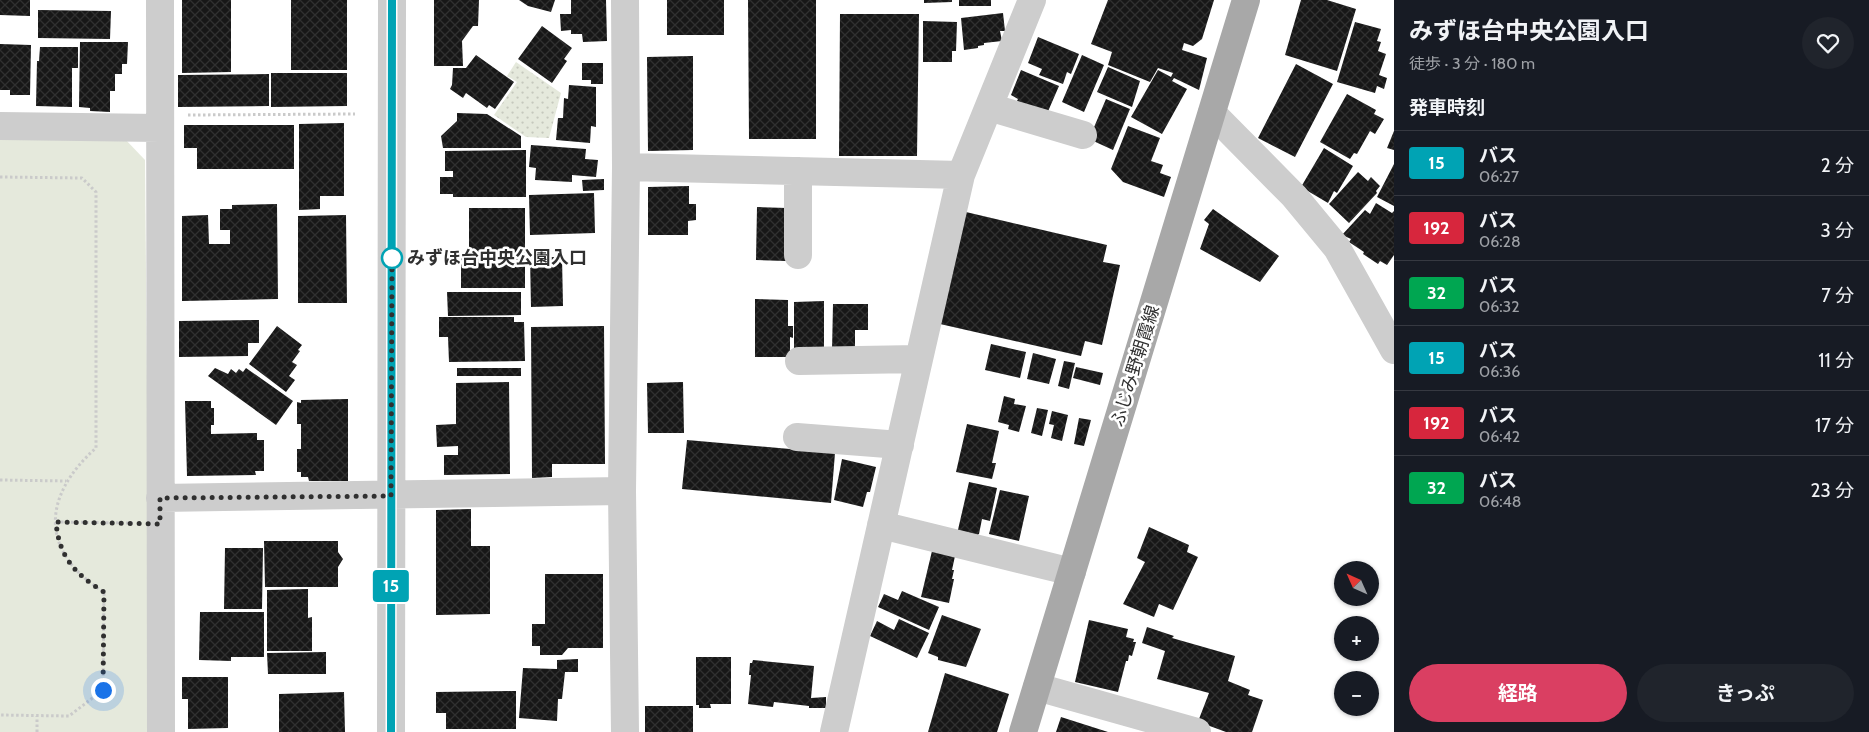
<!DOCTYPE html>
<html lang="ja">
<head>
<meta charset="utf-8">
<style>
  :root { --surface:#171b24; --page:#20242c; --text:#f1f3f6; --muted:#9ea1a6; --line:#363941; --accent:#da3f62 }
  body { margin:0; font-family:Cabin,"Noto Sans JP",sans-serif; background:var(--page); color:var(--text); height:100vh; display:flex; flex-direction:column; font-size:19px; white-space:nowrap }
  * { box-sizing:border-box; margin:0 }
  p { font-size:16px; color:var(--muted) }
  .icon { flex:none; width:28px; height:28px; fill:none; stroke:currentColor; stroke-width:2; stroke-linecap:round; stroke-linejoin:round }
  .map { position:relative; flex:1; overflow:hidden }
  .sheet { display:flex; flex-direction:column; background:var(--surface); width:475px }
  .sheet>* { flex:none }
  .badge { padding:0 10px; border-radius:4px; font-size:18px; line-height:32px }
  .needle { width:32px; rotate:315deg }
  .fabs { position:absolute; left:1334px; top:561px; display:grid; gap:10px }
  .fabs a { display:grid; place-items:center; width:45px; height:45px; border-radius:50%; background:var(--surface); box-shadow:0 1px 4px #0004; font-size:25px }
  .you { position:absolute; width:25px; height:25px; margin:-12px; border:4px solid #fff; border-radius:50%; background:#1a73e8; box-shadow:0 0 0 8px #1a73e833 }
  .map>.badge { position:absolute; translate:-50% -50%; box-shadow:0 0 0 2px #fff }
  h2 { padding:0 15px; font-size:19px; line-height:45px }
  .round { display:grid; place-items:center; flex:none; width:52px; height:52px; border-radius:26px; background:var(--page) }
  .head { display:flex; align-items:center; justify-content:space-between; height:85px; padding:0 15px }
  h1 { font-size:24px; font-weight:700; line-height:38px }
  .cta { display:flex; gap:10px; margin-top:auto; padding:10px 15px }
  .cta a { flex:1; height:58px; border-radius:30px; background:var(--accent); color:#fff; font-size:20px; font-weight:700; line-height:58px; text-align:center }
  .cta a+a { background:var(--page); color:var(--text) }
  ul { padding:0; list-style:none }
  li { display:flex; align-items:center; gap:15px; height:65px; padding:0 15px; border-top:1px solid var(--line) }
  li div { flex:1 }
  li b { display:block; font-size:19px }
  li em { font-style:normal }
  li .badge { min-width:55px; font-weight:700; text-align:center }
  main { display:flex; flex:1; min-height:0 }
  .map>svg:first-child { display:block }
</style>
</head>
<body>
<main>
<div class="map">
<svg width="1394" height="732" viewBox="0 0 1394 732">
  <defs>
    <pattern id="garden-dots" width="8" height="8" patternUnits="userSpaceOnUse" patternTransform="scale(1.25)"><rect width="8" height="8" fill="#e5e9dc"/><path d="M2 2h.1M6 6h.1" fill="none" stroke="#c5c8bd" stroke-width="1.8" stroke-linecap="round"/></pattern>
    <pattern id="building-cross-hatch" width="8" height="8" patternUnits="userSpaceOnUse" patternTransform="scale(1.25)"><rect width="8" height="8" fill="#171717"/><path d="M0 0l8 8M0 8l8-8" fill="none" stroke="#303030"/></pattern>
  </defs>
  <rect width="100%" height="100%" fill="#fff"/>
  <path fill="#e5e9dc" d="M 0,136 L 123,137 L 145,160 L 148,496 L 147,732 L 0,732 Z"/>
  <path fill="url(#garden-dots)" d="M 516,62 L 561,93 L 549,138 L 526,137 L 494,115 L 517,82 L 507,76 Z"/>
  <path fill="url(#building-cross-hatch)" d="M 0,0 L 30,0 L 30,16 L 0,15 Z
    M 182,0 L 231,0 L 231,72 L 182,73 Z
    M 291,0 L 347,0 L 347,70 L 291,70 Z
    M 434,0 L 479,0 L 478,26 L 473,26 L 462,41 L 463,66 L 434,66 Z
    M 519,0 L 555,0 L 551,12 L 528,6 Z
    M 571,0 L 606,0 L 607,41 L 583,42 L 582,34 L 571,34 L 571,30 L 561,31 L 560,14 L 571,14 Z
    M 667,0 L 724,0 L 724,35 L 667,35 Z
    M 748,0 L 816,0 L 816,139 L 749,139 Z
    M 924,0 L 952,0 L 952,2 L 924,3 Z
    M 959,0 L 991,0 L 991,6 L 959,6 Z
    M 1108,0 L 1214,0 L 1202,39 L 1193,46 L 1184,43 L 1182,50 L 1207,58 L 1199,90 L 1174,78 L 1172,81 L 1187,89 L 1162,134 L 1131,117 L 1158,70 L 1171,77 L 1173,73 L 1158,68 L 1150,82 L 1108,65 L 1112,52 L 1091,44 Z
    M 1301,0 L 1327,0 L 1356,9 L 1337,71 L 1285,55 Z
    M 38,10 L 111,11 L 110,39 L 38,38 Z
    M 1003,13 L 1005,31 L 1000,31 L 1002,41 L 984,43 L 984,45 L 978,46 L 978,48 L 964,50 L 961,18 Z
    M 840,14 L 919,14 L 917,156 L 839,156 Z
    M 923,21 L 957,22 L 956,51 L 952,51 L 952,62 L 923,62 Z
    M 1355,22 L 1381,29 L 1377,41 L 1381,42 L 1378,51 L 1386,54 L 1379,75 L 1387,78 L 1384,89 L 1377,86 L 1375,93 L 1337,82 Z
    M 542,26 L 572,48 L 564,59 L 567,61 L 552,83 L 518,59 Z
    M 1038,37 L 1079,54 L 1071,74 L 1067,72 L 1063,84 L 1039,75 L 1042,69 L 1028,63 Z
    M 80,42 L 128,42 L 127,64 L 122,64 L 122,74 L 115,74 L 115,91 L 110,91 L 110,112 L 90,111 L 90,108 L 79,107 Z
    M 0,44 L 31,45 L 30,95 L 10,95 L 10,90 L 0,90 Z
    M 40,47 L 78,47 L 78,68 L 72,68 L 72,107 L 36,106 L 37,61 L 39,61 Z
    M 476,55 L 514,82 L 495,109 L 489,105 L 487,108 L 466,93 L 463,98 L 450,89 L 452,85 L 453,68 L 466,68 Z
    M 1082,55 L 1104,65 L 1084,112 L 1062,102 Z
    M 693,56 L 693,150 L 648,151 L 647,57 Z
    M 582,63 L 603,63 L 603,84 L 591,84 L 591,80 L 582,80 Z
    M 1296,64 L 1333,84 L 1295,157 L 1258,138 Z
    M 1108,67 L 1140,81 L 1132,107 L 1097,92 Z
    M 1021,70 L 1059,86 L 1046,116 L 1016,103 L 1018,99 L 1011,95 Z
    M 271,73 L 347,73 L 347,106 L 271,107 Z
    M 269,74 L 269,106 L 178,107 L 178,75 Z
    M 569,85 L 596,87 L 596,127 L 591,126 L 590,143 L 556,140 L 558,118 L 563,118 L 564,98 L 568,99 Z
    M 1347,94 L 1376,110 L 1374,114 L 1384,119 L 1375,134 L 1370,131 L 1357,154 L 1354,153 L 1350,159 L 1320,142 Z
    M 1106,99 L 1130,109 L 1113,150 L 1089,139 Z
    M 457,113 L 487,114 L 521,136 L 521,148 L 443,148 L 441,136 L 457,121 Z
    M 344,123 L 344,196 L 320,196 L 320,209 L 299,210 L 299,124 Z
    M 184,125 L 294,125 L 294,169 L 197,169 L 197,148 L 184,148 Z
    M 1128,126 L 1160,138 L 1151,161 L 1163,165 L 1160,173 L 1171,177 L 1164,197 L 1123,182 L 1111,169 Z
    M 1394,131 L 1394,150 L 1387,148 Z
    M 531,145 L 586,149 L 585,159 L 598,160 L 596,177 L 572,175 L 572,182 L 535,180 L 536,168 L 529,167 Z
    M 1324,148 L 1353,166 L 1337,193 L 1334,191 L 1328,203 L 1301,187 Z
    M 526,150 L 526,197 L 453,197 L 453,194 L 440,194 L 440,177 L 453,177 L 453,171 L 445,171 L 445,151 Z
    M 1394,164 L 1394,206 L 1377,197 Z
    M 1358,172 L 1368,181 L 1371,177 L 1380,186 L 1376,191 L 1377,193 L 1349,223 L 1329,204 Z
    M 604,179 L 604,190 L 583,191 L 582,180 Z
    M 689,186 L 689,204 L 696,204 L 696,220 L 688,221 L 688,235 L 648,235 L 648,187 Z
    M 594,193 L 595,233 L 530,235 L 529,195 Z
    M 1376,203 L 1392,213 L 1394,211 L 1394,255 L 1387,265 L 1380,261 L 1378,264 L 1363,254 L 1364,252 L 1349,242 L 1351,239 L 1342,235 L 1365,210 L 1370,214 Z
    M 277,204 L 278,299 L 182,301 L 182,216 L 208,215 L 209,244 L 230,244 L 230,230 L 220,230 L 220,209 L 232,209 L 232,205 Z
    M 757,207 L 787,208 L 786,261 L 756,260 Z
    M 469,208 L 525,208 L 525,288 L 461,288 L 461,256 L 469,256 Z
    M 1213,209 L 1279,256 L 1260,282 L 1200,249 L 1209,224 L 1204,220 Z
    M 966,212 L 1107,245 L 1103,262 L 1120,265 L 1102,345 L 1085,341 L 1081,356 L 940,324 Z
    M 346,215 L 347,303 L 298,303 L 298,216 Z
    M 530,257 L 562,257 L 563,306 L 531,307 Z
    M 447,292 L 521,292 L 521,315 L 448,316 Z
    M 755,299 L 788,300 L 788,326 L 793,326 L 793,338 L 790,337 L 790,357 L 755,357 Z
    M 824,301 L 824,349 L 794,350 L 794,302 Z
    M 833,304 L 868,304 L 868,330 L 855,330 L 855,351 L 832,351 Z
    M 439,317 L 514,317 L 514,322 L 524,322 L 525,361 L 449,362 L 448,337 L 439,337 Z
    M 259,320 L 259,343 L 248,343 L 248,356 L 179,357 L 179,321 Z
    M 277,326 L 302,345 L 298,350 L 300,351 L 292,362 L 297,365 L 289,376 L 295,380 L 286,392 L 249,364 Z
    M 604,326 L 605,464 L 552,464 L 552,477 L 532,478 L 531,327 Z
    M 991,344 L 1026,352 L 1020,378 L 985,370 Z
    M 1033,353 L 1056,359 L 1049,384 L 1027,379 Z
    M 1064,361 L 1075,363 L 1069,389 L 1058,386 Z
    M 1076,367 L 1103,373 L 1100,385 L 1073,378 Z
    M 215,368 L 228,374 L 231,369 L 236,373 L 239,369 L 243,372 L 246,368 L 293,401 L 276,425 L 208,376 Z
    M 457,368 L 521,368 L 521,376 L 457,376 Z
    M 509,382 L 510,474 L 444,475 L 444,455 L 458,455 L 458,446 L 437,447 L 436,425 L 456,424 L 456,383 Z
    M 683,382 L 684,433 L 648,433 L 647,383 Z
    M 1004,396 L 1015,399 L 1014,404 L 1026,406 L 1019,432 L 1008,429 L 1009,425 L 998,422 Z
    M 348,399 L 348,481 L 309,481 L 308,477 L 301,477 L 301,472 L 297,472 L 297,449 L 301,449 L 301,424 L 297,424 L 297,402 L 301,403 L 301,400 Z
    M 185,401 L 211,401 L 211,408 L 214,408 L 214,425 L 211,425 L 211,434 L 257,433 L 257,440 L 264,440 L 264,471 L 255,471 L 256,475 L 187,476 Z
    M 1037,408 L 1048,410 L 1042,436 L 1031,433 Z
    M 1052,411 L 1068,415 L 1062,441 L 1051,438 L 1054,425 L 1049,424 Z
    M 1079,418 L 1091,420 L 1084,446 L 1074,444 Z
    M 967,424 L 999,431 L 992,463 L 996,463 L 992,479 L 956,472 Z
    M 687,440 L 835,453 L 831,503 L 682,489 Z
    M 842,459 L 876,467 L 870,492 L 867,492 L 863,507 L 834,500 Z
    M 969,482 L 997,488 L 990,521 L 982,519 L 979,534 L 972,538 L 957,534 Z
    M 1000,490 L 1029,496 L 1019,541 L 989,534 Z
    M 471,509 L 471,546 L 490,546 L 490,614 L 436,615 L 436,510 Z
    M 1149,527 L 1189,545 L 1187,552 L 1198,557 L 1173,610 L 1159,604 L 1154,617 L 1123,604 L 1145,562 L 1137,558 Z
    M 264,541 L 338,541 L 338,552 L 343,559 L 338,567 L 338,587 L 265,587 Z
    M 225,548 L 263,548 L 262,609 L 224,609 Z
    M 932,551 L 955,556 L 952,570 L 954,570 L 952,579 L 954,579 L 949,603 L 921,597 Z
    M 545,574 L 603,574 L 603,648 L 568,648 L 562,655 L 540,655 L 540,646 L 532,646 L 532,624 L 545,624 Z
    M 308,589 L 308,618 L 312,617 L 312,651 L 267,651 L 267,590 Z
    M 902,591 L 939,607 L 929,630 L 878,607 L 884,594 L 898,600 Z
    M 200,612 L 264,612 L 264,657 L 231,657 L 231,661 L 199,660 Z
    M 942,615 L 981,629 L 966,667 L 938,660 L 938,657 L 928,653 Z
    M 899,619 L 929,633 L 917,658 L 870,636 L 877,621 L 894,630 Z
    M 1089,620 L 1128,629 L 1126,637 L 1134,639 L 1133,642 L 1136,642 L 1132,656 L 1129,655 L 1128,661 L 1126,661 L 1118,692 L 1075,682 Z
    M 1147,627 L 1174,636 L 1172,638 L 1235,656 L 1228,681 L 1250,690 L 1248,695 L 1263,700 L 1252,732 L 1226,732 L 1207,725 L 1199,719 L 1209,693 L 1157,679 L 1165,651 L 1142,643 Z
    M 326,652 L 326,674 L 268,674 L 267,653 Z
    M 696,657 L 731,657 L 731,704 L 710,704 L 711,708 L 699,708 L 699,705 L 696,705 Z
    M 578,659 L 578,672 L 565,672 L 562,699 L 558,699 L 557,721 L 519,718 L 523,668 L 557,669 L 557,660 Z
    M 753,660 L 814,666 L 811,698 L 826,697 L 826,708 L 809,708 L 809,706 L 774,702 L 773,707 L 748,704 L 751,675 L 749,675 L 750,663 L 752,663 Z
    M 945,673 L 1009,694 L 997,732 L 928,732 Z
    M 182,677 L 228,677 L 228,728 L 188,729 L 188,699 L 182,699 Z
    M 516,691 L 516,729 L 446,729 L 446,713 L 436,713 L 436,692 Z
    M 344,692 L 345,732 L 279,732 L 279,694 Z
    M 645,706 L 693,706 L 693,732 L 645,732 Z
    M 1061,717 L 1108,732 L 1056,732 Z"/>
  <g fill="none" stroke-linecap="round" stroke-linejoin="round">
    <path stroke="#cacaca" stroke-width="3" stroke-dasharray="2.5 2.5" stroke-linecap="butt" d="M 188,115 L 355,114
      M 0,177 L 82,178 L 96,192 L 96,448 C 42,496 39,552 104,592 L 103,690 L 69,716 L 0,715
      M 0,480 L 66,481
      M 56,522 L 133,523
      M 37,732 L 37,716"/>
    <path stroke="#cdcdcd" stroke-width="28" d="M 160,0 L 161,732
      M 625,0 L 626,167 L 622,491 L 625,732
      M 989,107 L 1083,135
      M 1212,113 L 1294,196 L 1337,248 L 1394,350
      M 0,126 L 160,128
      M 626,167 L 961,175
      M 798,255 L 798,171
      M 799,361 L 918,359
      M 797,437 L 900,445
      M 160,498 L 622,491
      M 881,525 L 1072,572
      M 1037,687 L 1197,732
      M 391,732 L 392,0
      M 834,732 L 961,175 L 1032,0"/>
    <path stroke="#a8a8a8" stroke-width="28" d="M 1023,732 L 1246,0"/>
  </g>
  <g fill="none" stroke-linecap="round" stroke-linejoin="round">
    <g stroke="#fff" stroke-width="11">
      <path id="line" d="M 391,732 L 392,0"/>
    </g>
    <use href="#line" stroke="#00a3b4" stroke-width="8"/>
    <path stroke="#303030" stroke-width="5" stroke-dasharray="0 9" d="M 103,690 L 104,592 C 75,574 59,557 56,522 L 160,524 L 160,498 L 391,496 L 392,258"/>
  </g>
  <circle fill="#fff" stroke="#00a3b4" stroke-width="2.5" cx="392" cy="258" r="10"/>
  <g text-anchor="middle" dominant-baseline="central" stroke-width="5" stroke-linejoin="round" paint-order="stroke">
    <g font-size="18" font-weight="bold" fill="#303030" stroke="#fff" text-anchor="start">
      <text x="407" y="258">みずほ台中央公園入口</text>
    </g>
    <g font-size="18" fill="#303030" stroke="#fff">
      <text transform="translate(1135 366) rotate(-73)">ふじみ野朝霞線</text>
    </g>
  </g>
</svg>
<div class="fabs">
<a><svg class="needle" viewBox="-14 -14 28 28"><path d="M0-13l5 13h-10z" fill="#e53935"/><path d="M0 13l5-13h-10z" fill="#9ea1a6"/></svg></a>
<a>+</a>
<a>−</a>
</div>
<div class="you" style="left:103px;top:690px"></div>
<b class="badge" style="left:391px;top:586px;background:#00a3b4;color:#fff">15</b>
</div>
<section class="sheet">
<div class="head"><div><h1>みずほ台中央公園入口</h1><p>徒歩 · 3 分 · 180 m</p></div><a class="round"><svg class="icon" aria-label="heart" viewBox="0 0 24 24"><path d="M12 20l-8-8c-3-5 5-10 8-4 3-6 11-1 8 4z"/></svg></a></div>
<h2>発車時刻</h2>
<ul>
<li><span class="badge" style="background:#00a3b4;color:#fff">15</span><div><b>バス</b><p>06:27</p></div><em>2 分</em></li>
<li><span class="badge" style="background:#d7263d;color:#fff">192</span><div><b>バス</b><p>06:28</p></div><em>3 分</em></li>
<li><span class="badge" style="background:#00a651;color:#fff">32</span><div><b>バス</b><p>06:32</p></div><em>7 分</em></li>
<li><span class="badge" style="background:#00a3b4;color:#fff">15</span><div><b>バス</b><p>06:36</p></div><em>11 分</em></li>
<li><span class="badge" style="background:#d7263d;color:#fff">192</span><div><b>バス</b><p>06:42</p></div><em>17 分</em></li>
<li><span class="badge" style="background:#00a651;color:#fff">32</span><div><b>バス</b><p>06:48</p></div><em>23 分</em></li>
</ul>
<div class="cta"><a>経路</a><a>きっぷ</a></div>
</section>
</main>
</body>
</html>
